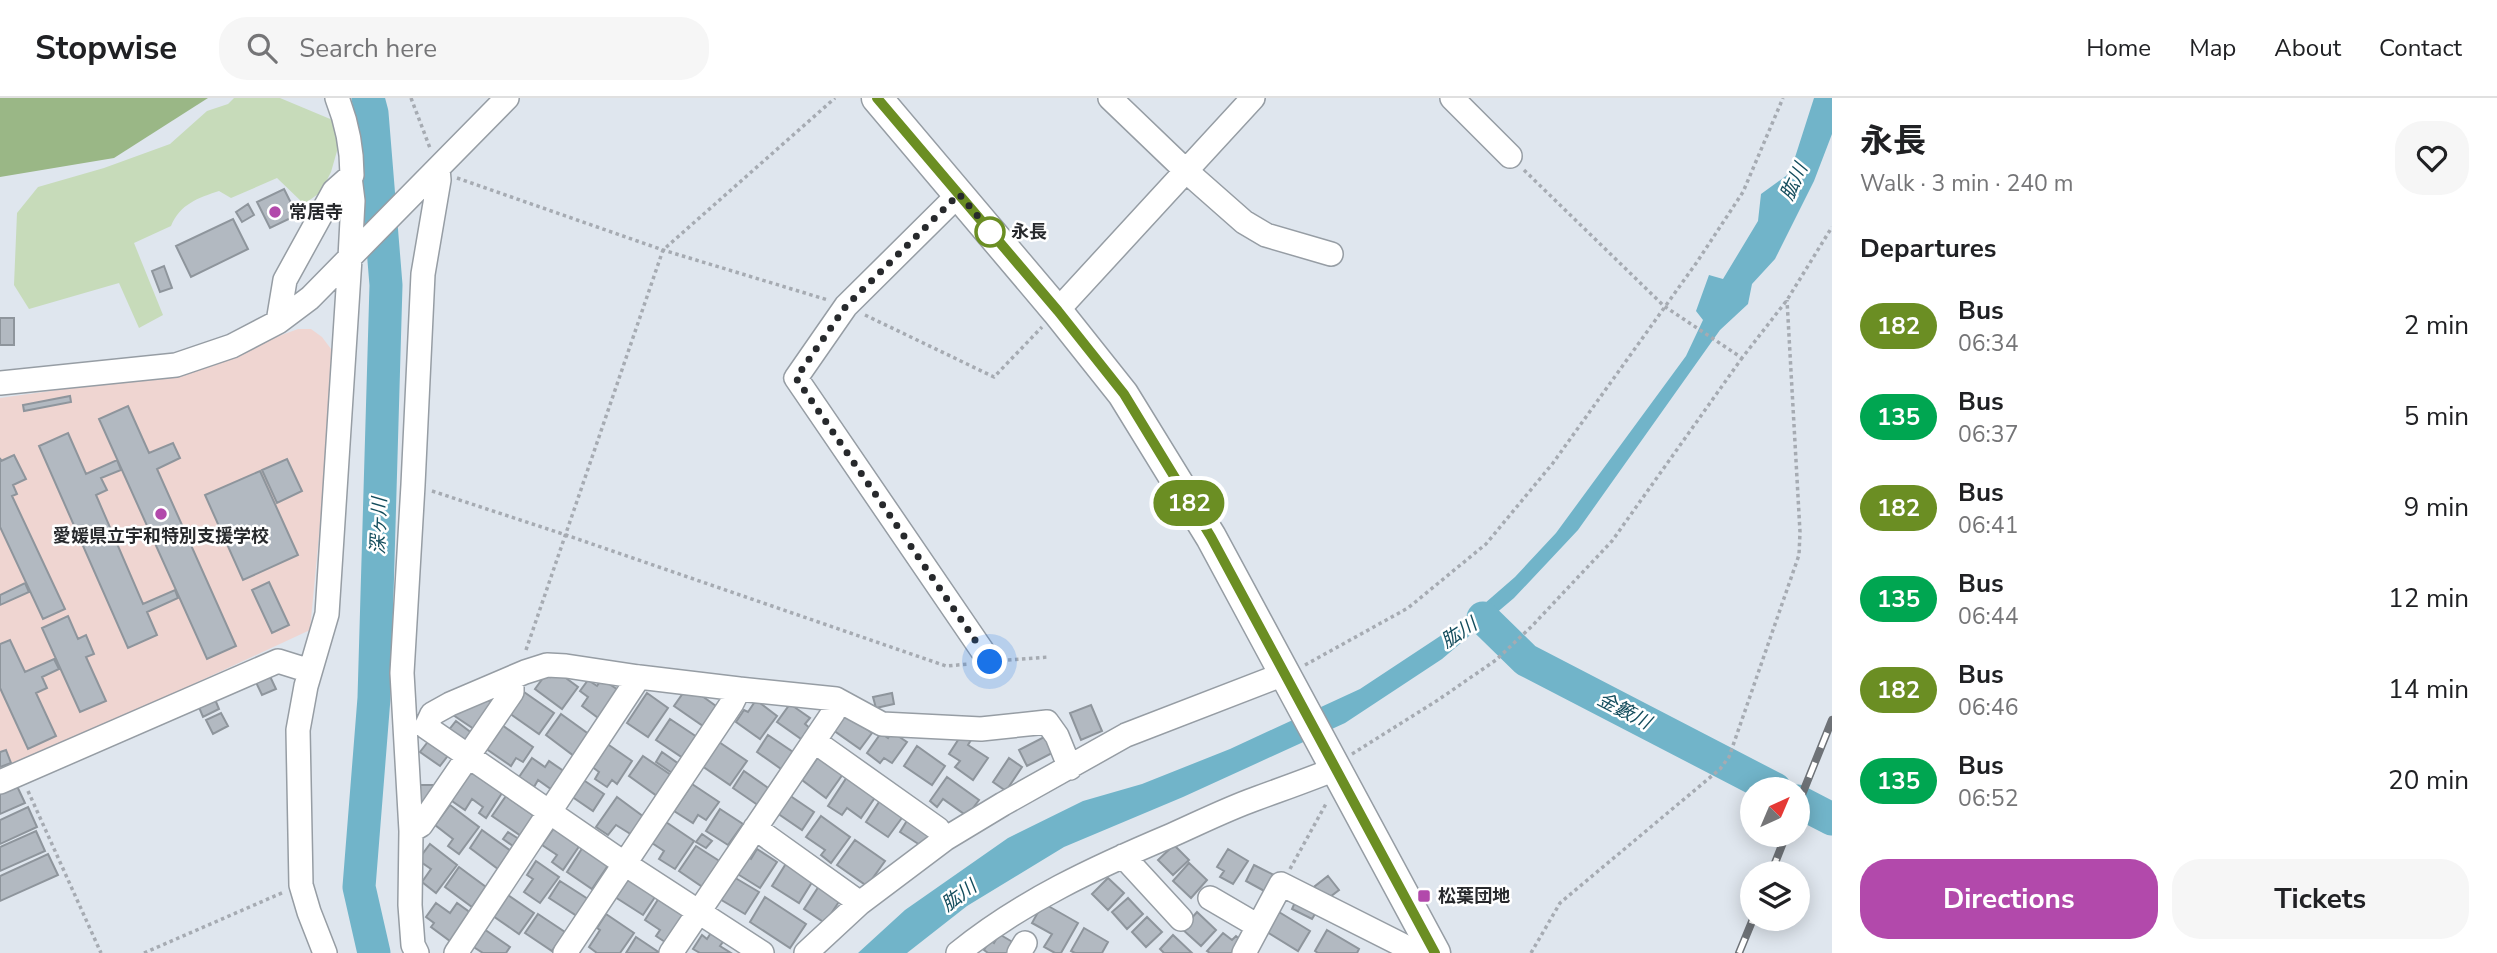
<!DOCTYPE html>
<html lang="en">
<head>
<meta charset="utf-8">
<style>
  :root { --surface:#fff; --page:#f6f6f6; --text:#202124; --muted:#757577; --line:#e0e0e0; --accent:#b249ab }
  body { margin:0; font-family:"Nunito Sans","Noto Sans JP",sans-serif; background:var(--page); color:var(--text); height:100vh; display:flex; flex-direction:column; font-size:26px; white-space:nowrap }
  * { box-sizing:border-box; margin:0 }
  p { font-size:23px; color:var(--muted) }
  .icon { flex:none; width:38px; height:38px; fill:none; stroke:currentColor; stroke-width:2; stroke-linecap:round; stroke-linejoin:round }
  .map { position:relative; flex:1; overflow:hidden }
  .panel { display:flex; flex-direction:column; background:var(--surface); width:665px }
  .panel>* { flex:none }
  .badge { padding:0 14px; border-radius:23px; font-size:24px; line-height:46px }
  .needle { width:46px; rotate:44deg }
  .buttons { position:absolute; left:1740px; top:679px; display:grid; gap:14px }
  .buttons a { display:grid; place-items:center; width:70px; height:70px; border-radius:50%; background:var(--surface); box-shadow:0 4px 18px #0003; font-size:35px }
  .you { position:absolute; width:35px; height:35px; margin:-18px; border:5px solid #fff; border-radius:50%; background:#1a73e8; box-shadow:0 0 0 10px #1a73e833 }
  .map>.badge { position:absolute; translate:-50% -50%; box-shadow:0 0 0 4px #fff }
  h2 { padding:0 28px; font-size:26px; line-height:63px }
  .round { display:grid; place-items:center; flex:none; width:74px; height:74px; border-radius:28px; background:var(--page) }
  .summary { display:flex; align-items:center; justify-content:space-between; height:119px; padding:0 28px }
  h1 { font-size:33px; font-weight:700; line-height:52px }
  .button { display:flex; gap:14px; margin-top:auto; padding:14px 28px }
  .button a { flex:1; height:80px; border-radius:28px; background:var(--accent); color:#fff; font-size:28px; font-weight:700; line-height:80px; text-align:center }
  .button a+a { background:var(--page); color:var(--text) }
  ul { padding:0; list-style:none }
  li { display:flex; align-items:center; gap:21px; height:91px; padding:0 28px }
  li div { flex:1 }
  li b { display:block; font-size:26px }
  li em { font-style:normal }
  li .badge { min-width:77px; font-weight:700; text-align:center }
  header { display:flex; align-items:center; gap:42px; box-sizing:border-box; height:98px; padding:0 35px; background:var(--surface); border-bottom:2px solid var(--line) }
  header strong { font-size:33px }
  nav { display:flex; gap:38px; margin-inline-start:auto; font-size:24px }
  .search { width:490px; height:63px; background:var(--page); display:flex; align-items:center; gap:18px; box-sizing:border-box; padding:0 24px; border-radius:28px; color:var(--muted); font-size:26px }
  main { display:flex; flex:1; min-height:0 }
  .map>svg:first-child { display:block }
</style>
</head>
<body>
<header>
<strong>Stopwise</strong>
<div class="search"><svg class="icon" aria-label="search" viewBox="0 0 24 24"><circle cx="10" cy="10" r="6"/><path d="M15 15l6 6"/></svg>Search here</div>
<nav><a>Home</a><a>Map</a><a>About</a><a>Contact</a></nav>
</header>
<main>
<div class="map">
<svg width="1832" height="855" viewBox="0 0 1832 855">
  <rect width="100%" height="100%" fill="#dfe6ee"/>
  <path fill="#efd5d1" d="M 298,231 L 311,231 L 322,239 L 334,255 L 335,269 L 310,532 L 0,676 L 0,300 L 179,275 Z"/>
  <path fill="#c7dbba" d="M 234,0 L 280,0 L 335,23 L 339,46 L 331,74 L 321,94 L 304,106 L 277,80 L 231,100 L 219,93 C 198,100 180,106 171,128 L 134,145 L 163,217 L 139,230 L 119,185 L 29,211 L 14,187 L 17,115 L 38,89 L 104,70 L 170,46 L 207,13 L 228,6 Z"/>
  <path fill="#9ab786" d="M 0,0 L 208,0 L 114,60 L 0,79 Z"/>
  <path fill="#71b4c9" d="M 1814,0 L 1832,0 L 1832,36 L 1814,83 L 1775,161 L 1752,186 L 1748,206 L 1720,232 L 1578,432 L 1514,500 L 1442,561 L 1345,625 L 1183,699 L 1064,749 L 967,808 L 907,855 L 858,855 L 905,812 L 1008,740 L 1083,703 L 1142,686 L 1230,651 L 1360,591 L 1469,519 L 1515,479 L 1556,435 L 1686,258 L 1703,222 L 1696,213 L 1709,177 L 1723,181 L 1758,123 L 1761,96 L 1790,75 Z"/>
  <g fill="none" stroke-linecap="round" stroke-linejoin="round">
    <path stroke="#71b4c9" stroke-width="33" d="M 368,0 L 372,15 L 386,187 L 374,600 L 359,789 L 374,855
      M 1483,520 L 1526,562 L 1775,691
      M 1797,703 L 1832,721"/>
  </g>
  <path fill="#b2b9c1" stroke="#8e959c" stroke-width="2" d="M 284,91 L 297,117 L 270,130 L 257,104 Z
    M 248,106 L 254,117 L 242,124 L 236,114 Z
    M 233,121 L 248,151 L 191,179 L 176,148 Z
    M 164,168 L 172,190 L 160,194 L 152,173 Z
    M 0,220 L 14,220 L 14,247 L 0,247 Z
    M 70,298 L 71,304 L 24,313 L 23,307 Z
    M 128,308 L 149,355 L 173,345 L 180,360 L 157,371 L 236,548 L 207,561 L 99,321 Z
    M 68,335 L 86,376 L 117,362 L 121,372 L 101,380 L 107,392 L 96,397 L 143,506 L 175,492 L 178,500 L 147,514 L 157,537 L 128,550 L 39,348 Z
    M 14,357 L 26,381 L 13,387 L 17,396 L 12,398 L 65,511 L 43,521 L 0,429 L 0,360 L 1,363 Z
    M 287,361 L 302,393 L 277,405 L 262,372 Z
    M 260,373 L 298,457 L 243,482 L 205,397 Z
    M 269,484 L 289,527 L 272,535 L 252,492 Z
    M 25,485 L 29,494 L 0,507 L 0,497 Z
    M 68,518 L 78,541 L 86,537 L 94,556 L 86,559 L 106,603 L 80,614 L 42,530 Z
    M 10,542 L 25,574 L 54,561 L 59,571 L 42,579 L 47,590 L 36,595 L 56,638 L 28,651 L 0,590 L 0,546 Z
    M 267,572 L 276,591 L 262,597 L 253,578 Z
    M 555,572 L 578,589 L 562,611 L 535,591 L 546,576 L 550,579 Z
    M 602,581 L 621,594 L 601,622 L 582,608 L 588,599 L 580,593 L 588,582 L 597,588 Z
    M 688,588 L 716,608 L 703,628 L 674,608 Z
    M 524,594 L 554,615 L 539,636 L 509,615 Z
    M 647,595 L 668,610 L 648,639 L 627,625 Z
    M 892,595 L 894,606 L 876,610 L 873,599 Z
    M 214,599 L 219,611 L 203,619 L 198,607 Z
    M 486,601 L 495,607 L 477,633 L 453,617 Z
    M 756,602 L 777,618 L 760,641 L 736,624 L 744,612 L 748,614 Z
    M 790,606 L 810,620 L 805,626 L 812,632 L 804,643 L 777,624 Z
    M 1091,607 L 1102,633 L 1081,642 L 1070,615 Z
    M 221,615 L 228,628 L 213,636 L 206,622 Z
    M 845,615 L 872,635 L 860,651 L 833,632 Z
    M 561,616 L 590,637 L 574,658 L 546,637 Z
    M 670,621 L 697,639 L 683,660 L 656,642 Z
    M 456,623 L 473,636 L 466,646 L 448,633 Z
    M 502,627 L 533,649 L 523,664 L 516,660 L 511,668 L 485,650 Z
    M 892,634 L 907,644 L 892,665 L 884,660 L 880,665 L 867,655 L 881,635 L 888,640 Z
    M 962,636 L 971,642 L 968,647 L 988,660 L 973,682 L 955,669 L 960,663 L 949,656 Z
    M 768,637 L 796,656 L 784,673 L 757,654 Z
    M 1046,638 L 1054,654 L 1027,668 L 1019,652 Z
    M 430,641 L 450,655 L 440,668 L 420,654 Z
    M 719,644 L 747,663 L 730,687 L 702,668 Z
    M 606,645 L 632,663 L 617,686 L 612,682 L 607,689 L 595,681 L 599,674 L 591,668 Z
    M 917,648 L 945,668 L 932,687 L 904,668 Z
    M 6,652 L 11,665 L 0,669 L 0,654 Z
    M 662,654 L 679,666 L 672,675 L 656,664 Z
    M 643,658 L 671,677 L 657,698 L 629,678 Z
    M 818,659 L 843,676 L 826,700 L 802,682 Z
    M 532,660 L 545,669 L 549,663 L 568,676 L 555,694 L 538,682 L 534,689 L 519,679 Z
    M 1009,660 L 1022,669 L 1006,693 L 993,684 Z
    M 468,672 L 502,695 L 486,720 L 479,715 L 483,709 L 472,701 L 465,712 L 449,701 Z
    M 744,673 L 774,694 L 762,710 L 733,690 Z
    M 847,679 L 876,698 L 861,720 L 847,710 L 842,717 L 828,708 Z
    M 947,679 L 979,702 L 967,718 L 943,701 L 937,709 L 930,703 Z
    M 582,681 L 604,696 L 593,713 L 571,698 Z
    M 16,686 L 25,705 L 0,716 L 0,693 Z
    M 692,686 L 719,704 L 706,722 L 698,717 L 693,725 L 674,713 Z
    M 415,687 L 435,687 L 423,709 L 415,709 Z
    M 789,697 L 814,714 L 802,732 L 777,715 Z
    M 506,698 L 537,720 L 524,740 L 492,718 Z
    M 617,699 L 644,719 L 632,737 L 616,727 L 608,737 L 596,729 Z
    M 881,701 L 904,717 L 888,739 L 866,724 Z
    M 450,707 L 479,729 L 459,756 L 448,748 L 453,741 L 435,727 Z
    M 28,709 L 37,729 L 0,746 L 0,722 Z
    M 720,711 L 743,726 L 728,747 L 706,733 Z
    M 821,718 L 850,739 L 831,765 L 821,757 L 825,752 L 806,739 Z
    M 908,721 L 932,737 L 923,749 L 900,734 Z
    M 666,724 L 694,743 L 675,771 L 659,761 L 664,753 L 652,745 Z
    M 554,730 L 580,747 L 563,772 L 552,764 L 557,757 L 542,747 Z
    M 482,732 L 511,753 L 498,771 L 470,750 Z
    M 36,733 L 45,753 L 0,773 L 0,749 Z
    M 508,734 L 522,743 L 517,751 L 503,741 Z
    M 702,736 L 712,743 L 706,750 L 696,744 Z
    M 855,742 L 885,763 L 867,788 L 837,767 Z
    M 430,746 L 457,767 L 436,795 L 422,784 L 431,771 L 418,762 Z
    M 1174,747 L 1189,762 L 1173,777 L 1158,762 Z
    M 696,748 L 721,764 L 704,790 L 679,773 Z
    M 583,749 L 609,766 L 592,791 L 567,774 Z
    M 757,751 L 777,764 L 760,790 L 736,775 L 746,758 L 751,761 Z
    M 1228,751 L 1248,763 L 1233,786 L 1220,779 L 1224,773 L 1217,769 Z
    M 48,756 L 58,777 L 0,803 L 0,778 Z
    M 536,763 L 559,779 L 540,805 L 524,794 L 533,781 L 527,777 Z
    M 787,764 L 814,781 L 799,805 L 772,788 Z
    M 1189,765 L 1207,782 L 1191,800 L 1173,783 Z
    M 1254,767 L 1276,778 L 1268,795 L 1246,783 Z
    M 459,769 L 486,789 L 472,809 L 445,789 Z
    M 629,778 L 657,796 L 643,817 L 615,799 Z
    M 732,778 L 759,794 L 745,816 L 718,800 Z
    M 1328,778 L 1339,792 L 1326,802 L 1310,792 Z
    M 1108,780 L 1124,795 L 1108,812 L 1092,796 Z
    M 560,783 L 588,801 L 577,818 L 549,800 Z
    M 821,785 L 842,799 L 825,825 L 804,811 Z
    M 508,797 L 534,815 L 519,836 L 493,818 Z
    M 765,799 L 806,826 L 790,850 L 750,824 Z
    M 659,800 L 687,819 L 668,846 L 656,838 L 660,832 L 645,822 Z
    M 1128,800 L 1143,816 L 1127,831 L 1112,814 Z
    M 1296,802 L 1317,813 L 1312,821 L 1292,811 Z
    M 436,805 L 450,815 L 457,805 L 475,818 L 454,846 L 431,829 L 434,825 L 426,819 Z
    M 1043,805 L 1078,825 L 1061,855 L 1055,855 L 1044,849 L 1052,836 L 1032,825 Z
    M 1197,814 L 1216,832 L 1201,848 L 1182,831 Z
    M 1279,814 L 1310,833 L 1298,853 L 1267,834 Z
    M 538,816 L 565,834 L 552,853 L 525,835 Z
    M 606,816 L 634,835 L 620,855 L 597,855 L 589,849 L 600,832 L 597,830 Z
    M 1147,819 L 1162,834 L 1146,849 L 1132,834 Z
    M 1084,830 L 1108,844 L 1102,855 L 1075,855 L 1071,853 Z
    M 484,831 L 510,849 L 506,855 L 483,855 L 472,848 Z
    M 1327,832 L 1359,851 L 1357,855 L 1318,855 L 1315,853 Z
    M 712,833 L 725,841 L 720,848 L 731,855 L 700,855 L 693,851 L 702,837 L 707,841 Z
    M 1223,835 L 1232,842 L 1236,838 L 1243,844 L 1234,855 L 1210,855 L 1207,853 Z
    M 999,836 L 1016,846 L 1011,855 L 988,855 L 984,852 L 990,842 L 994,845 Z
    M 1173,837 L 1192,855 L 1164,855 L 1160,851 Z
    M 636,839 L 660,855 L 626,855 Z"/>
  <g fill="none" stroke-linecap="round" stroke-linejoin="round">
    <g stroke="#969da4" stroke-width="26">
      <path id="minor" d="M 1110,0 L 1185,72 L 1244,124 L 1266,137 L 1331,156
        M 1452,0 L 1510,58
        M 959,96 L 846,208 L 796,280 L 990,564
        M 1057,213 L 1253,0
        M 278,224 L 285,182 L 334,93 L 352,77 C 352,50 347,25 337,0
        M 0,285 L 176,267 L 232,248 L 278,224 L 310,200 L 507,0
        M 739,591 L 639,579 L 566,568 L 547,567 L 525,574 L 450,606 L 432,616 L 426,629 L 625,766 L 762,855
        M 814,643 L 938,731 L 945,741
        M 0,684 L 278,563 L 310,573
        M 755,730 L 860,805
        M 411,733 L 421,727 L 512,594 L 512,580
        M 1123,758 L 1181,821
        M 1210,800 L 1258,828
        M 325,855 L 309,814 L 301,787 L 298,632 L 306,588 L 327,516 L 350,160 L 353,103 L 350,79
        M 417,855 L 413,847 L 410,807 L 411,733 L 402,575 L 413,387 L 423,176 L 439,82 L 438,70
        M 456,855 L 639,579
        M 565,855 L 732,605 L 739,591 L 836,601 L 882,626 L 981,631 L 1047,624 L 1057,638 L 1070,670
        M 671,855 L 833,615 L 836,601
        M 806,855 L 860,805 L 945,741 L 1003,706 L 1126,637 L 1284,576
        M 958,855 C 1022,803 1096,769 1172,737 C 1199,725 1227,711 1255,701 C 1282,691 1308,682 1335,671
        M 1019,855 L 1025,845
        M 1244,855 L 1281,786 L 1418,855"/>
    </g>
    <g stroke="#969da4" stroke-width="33">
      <path id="major" d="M 877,0 L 1057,213 L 1123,296 L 1211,439 L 1435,855"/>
    </g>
    <path stroke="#a6abb2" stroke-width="3.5" stroke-dasharray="3.5 3.5" stroke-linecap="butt" d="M 411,0 L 430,50
      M 1524,72 L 1664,208 L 1742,260 L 1787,202 L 1832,129
      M 457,80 L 663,152 L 828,202
      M 865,217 L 994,279 L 1042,229
      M 432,393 L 566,437 L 946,568 L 969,566
      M 526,552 L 663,152 L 835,0
      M 1008,562 L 1048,559
      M 1305,567 L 1408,510 L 1486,446 L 1553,365 L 1697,164 L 1743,94 L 1783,0
      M 1352,656 L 1438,602 L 1496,562 L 1532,528 L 1612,443 L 1742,260
      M 28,693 L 101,855
      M 1290,771 L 1327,704
      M 144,855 L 284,794
      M 1531,855 L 1560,805 L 1720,671 L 1729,659 L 1799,457 L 1800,434 L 1787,202"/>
    <use href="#minor" stroke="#fff" stroke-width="23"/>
    <use href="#major" stroke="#fff" stroke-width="30"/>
    <g stroke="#6e7277" stroke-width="8">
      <path id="rail" d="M 1797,709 L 1832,622
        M 1771,775 L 1786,737
        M 1739,855 L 1753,821"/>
    </g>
    <use href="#rail" stroke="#fff" stroke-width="5" stroke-dasharray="16" stroke-linecap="butt"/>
  </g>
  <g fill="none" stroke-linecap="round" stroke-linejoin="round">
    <g stroke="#fff" stroke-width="16">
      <path id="line" d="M 877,0 L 1058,213 L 1124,296 L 1211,439 L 1435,855"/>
    </g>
    <use href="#line" stroke="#6b8e23" stroke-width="10"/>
    <path stroke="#27292c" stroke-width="7" stroke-dasharray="0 12.6" d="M 990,134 L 992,135 L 959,96 L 846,208 L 796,280 L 990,564"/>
  </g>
  <g fill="#b249ab" stroke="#fff" stroke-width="2.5">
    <circle cx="275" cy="114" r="7"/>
    <circle cx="161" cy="416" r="7"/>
    <rect x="1417" y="791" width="14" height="14" rx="3.5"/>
  </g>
  <circle fill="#fff" stroke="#6b8e23" stroke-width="3.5" cx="990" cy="134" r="14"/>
  <g text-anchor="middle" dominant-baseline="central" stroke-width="5" stroke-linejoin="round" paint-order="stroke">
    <g font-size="18" font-weight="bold" fill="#27292c" stroke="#fff" text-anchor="start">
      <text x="289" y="114">常居寺</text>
      <text x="161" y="438" text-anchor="middle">愛媛県立宇和特別支援学校</text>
      <text x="1438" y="798">松葉団地</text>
    </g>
    <g font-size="18" font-weight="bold" fill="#27292c" stroke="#fff" text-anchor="start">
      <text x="1011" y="134">永長</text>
    </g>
    <g font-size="19" font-style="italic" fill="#144d5d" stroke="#fff">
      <text transform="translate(1794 84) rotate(-65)">肱川</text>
      <text transform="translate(379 428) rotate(-88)">深ヶ川</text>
      <text transform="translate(1459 535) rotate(-33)">肱川</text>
      <text transform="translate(1624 613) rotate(27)">金籔川</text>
      <text transform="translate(959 798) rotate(-36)">肱川</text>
    </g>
  </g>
</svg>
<div class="buttons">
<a><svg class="needle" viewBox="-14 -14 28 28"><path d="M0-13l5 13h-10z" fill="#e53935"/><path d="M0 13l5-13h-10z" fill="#757577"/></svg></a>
<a><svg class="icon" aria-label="layers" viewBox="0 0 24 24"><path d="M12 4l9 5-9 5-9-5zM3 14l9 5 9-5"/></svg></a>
</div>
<div class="you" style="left:990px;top:564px"></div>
<b class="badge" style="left:1189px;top:405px;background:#6b8e23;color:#fff">182</b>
</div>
<section class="panel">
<div class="summary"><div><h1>永長</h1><p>Walk · 3 min · 240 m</p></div><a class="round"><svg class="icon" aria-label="heart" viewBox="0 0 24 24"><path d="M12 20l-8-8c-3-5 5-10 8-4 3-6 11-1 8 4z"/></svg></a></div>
<h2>Departures</h2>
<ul>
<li><span class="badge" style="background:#6b8e23;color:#fff">182</span><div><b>Bus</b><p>06:34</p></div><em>2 min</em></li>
<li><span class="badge" style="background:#00a651;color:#fff">135</span><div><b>Bus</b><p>06:37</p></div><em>5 min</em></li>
<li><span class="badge" style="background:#6b8e23;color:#fff">182</span><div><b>Bus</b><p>06:41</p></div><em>9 min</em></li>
<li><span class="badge" style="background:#00a651;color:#fff">135</span><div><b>Bus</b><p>06:44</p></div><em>12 min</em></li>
<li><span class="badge" style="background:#6b8e23;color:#fff">182</span><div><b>Bus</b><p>06:46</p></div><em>14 min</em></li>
<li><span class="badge" style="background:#00a651;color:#fff">135</span><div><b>Bus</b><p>06:52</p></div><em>20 min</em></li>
</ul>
<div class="button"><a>Directions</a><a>Tickets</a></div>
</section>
</main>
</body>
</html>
